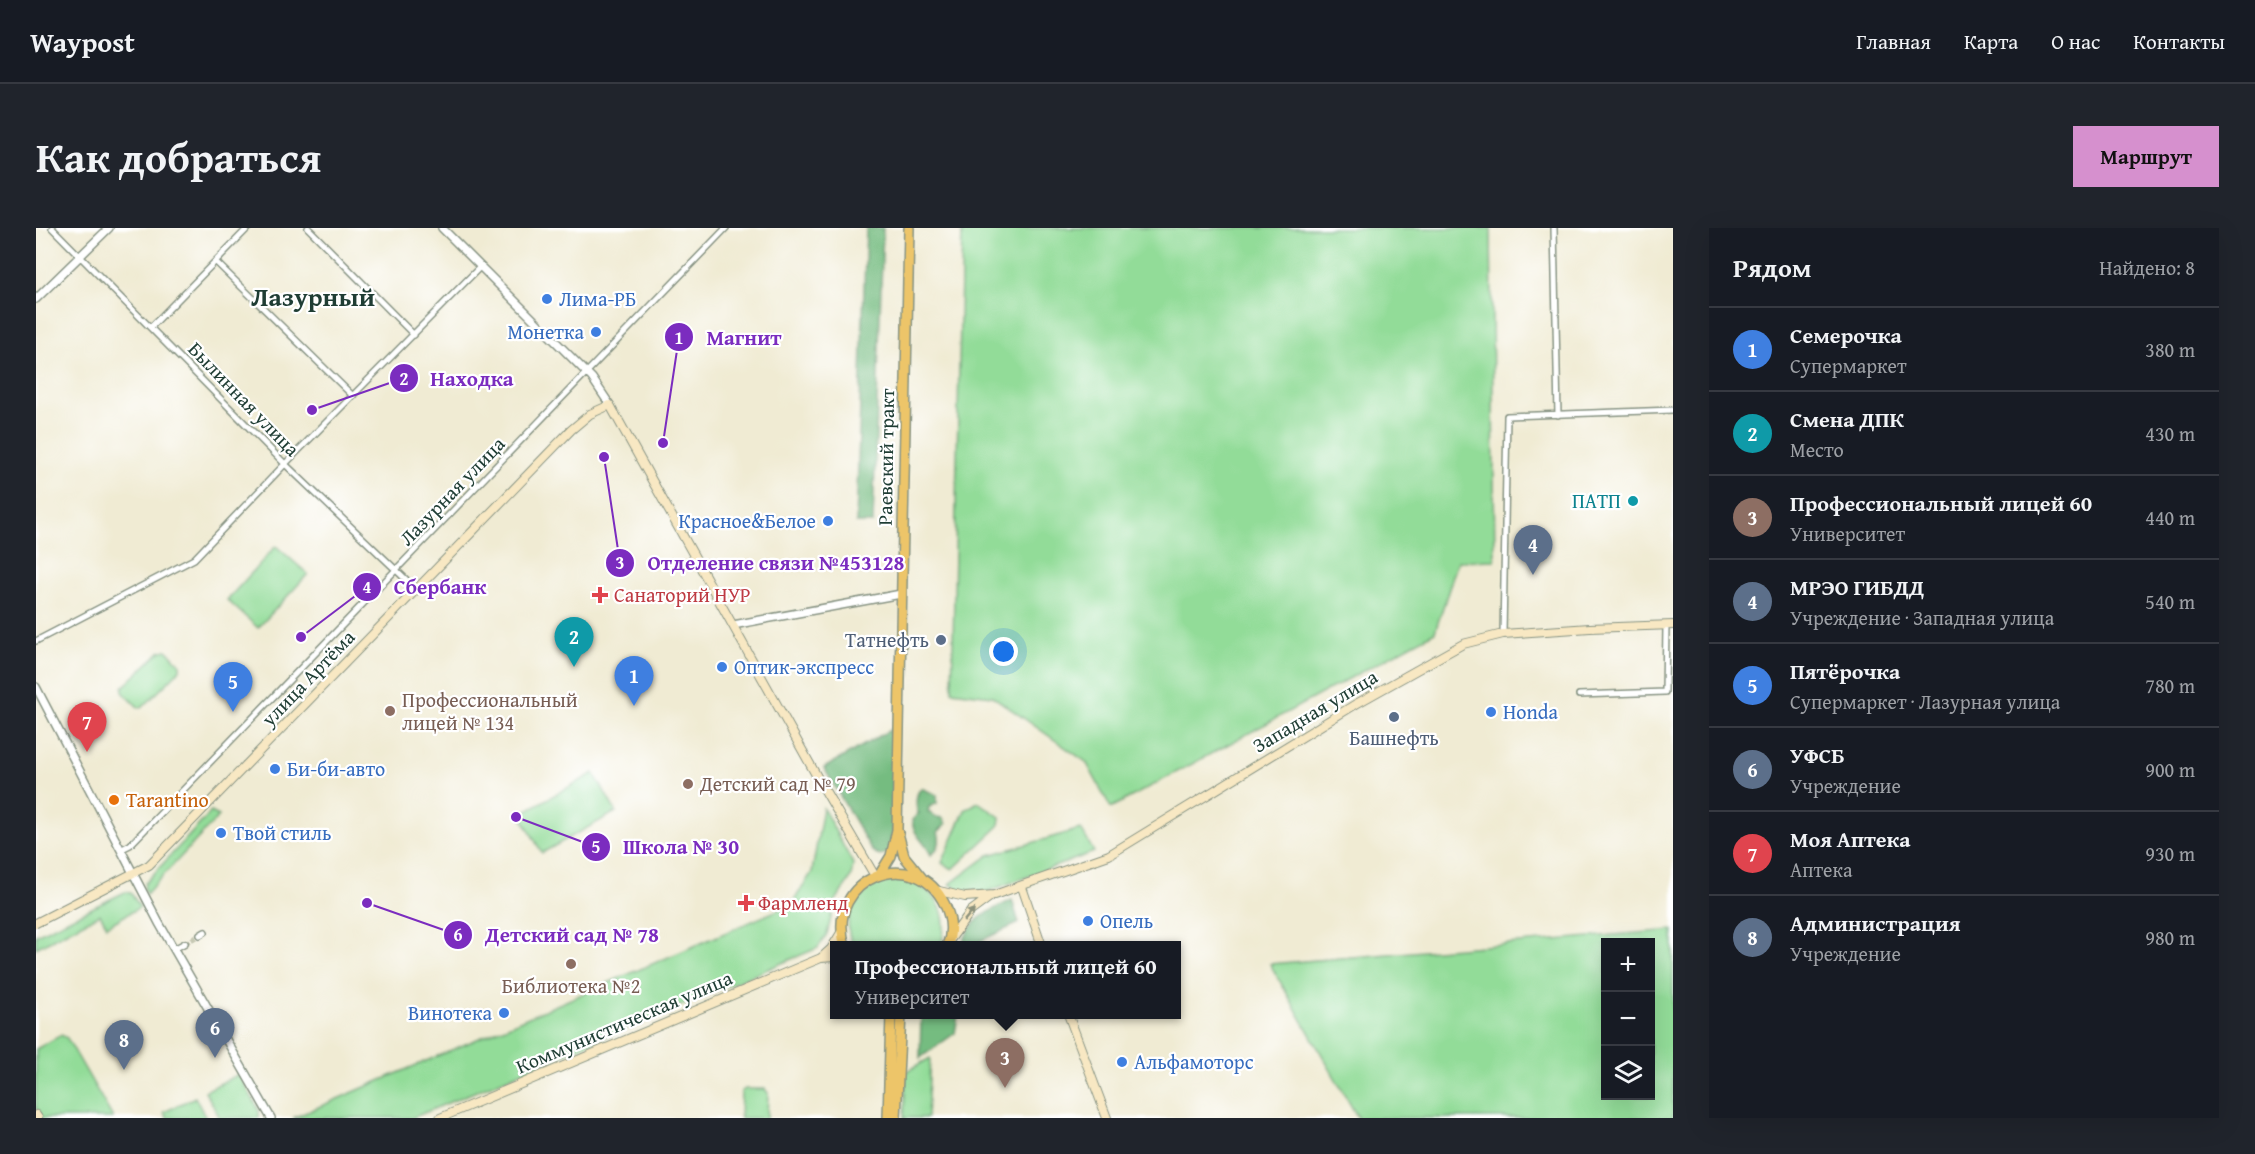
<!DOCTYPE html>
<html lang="ru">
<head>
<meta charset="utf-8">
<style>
	:root { --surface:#171b24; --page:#20242c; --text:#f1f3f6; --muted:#9ea1a6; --line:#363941; --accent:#d690ce }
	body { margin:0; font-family:"Gentium Book Plus",serif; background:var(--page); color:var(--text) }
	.controls { position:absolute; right:18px; bottom:18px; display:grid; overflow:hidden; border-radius:0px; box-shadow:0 6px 24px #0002 }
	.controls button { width:54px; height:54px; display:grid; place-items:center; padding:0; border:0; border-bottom:2px solid var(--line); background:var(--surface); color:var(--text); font:30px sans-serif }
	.you { position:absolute; left:968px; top:424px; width:21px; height:21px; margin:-15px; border:4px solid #fff; border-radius:50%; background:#1a73e8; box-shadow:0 0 0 9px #1a73e833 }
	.badge { display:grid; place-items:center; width:39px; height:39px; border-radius:50%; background:var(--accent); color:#fff; font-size:20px; font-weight:700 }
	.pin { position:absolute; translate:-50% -50px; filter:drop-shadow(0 2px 3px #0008) }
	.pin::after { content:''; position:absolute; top:32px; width:21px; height:18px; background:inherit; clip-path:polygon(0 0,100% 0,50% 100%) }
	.popup { position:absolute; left:794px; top:713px; width:351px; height:78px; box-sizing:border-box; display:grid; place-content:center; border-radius:0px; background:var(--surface); filter:drop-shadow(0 2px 4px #0005); font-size:20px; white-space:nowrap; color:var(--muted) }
	.popup b { font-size:22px; color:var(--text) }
	.popup::after { content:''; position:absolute; left:50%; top:100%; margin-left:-12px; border:12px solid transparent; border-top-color:var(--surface) }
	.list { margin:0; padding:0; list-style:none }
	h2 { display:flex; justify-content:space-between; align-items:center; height:78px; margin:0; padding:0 24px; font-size:26px }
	h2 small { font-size:20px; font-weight:400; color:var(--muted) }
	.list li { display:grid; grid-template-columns:39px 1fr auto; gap:18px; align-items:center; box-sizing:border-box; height:84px; padding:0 24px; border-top:2px solid var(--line) }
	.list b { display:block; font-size:22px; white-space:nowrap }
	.list p { margin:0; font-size:20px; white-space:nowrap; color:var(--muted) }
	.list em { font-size:20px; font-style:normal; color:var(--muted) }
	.icon { flex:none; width:33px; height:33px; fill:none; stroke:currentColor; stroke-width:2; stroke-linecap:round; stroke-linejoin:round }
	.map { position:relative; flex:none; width:1637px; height:890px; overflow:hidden; border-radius:0px }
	header { display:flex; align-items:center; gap:36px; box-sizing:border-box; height:84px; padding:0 30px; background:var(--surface); border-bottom:2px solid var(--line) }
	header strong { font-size:28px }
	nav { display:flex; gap:33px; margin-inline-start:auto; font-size:21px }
	.intro { display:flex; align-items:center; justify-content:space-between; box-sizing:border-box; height:144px; padding:0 36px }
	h1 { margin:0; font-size:42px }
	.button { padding:15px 27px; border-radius:0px; background:var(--accent); color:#111; font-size:21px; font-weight:700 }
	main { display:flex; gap:36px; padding:0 36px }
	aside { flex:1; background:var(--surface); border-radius:0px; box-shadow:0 6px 24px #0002 }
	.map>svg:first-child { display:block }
</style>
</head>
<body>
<header>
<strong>Waypost</strong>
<nav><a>Главная</a><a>Карта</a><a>О нас</a><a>Контакты</a></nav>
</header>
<div class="intro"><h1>Как добраться</h1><a class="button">Маршрут</a></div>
<main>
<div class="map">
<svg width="1637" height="890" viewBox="0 0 1637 890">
	<rect width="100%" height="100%" fill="#fff"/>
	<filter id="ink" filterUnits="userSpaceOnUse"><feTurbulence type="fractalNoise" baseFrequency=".0167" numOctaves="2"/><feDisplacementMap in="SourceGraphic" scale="12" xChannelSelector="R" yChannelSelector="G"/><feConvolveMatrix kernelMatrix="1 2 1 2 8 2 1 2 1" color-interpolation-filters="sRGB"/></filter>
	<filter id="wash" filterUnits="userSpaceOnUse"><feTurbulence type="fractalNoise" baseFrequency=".008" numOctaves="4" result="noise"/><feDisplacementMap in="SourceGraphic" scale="24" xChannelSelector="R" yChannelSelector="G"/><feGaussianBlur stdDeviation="1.35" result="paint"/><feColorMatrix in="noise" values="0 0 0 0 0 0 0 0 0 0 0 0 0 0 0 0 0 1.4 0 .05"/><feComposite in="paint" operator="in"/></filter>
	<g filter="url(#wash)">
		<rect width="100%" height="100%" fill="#f0ebd3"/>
		<path fill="#92dc98" stroke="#588c66" stroke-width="1.5" fill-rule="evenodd" d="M 926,0 L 1455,0 L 1459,332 L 1422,333 L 1399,404 L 1075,580 L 1050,534 L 956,468 L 916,463 Z
			M 240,318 L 272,346 L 222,400 L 191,372 Z
			M 131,422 L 144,436 L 144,442 L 107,479 L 102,479 L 87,464 L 87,459 L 125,423 Z
			M 558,545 L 580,584 L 506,625 L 484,586 Z
			M 942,574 L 964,589 L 963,598 L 917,641 L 906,635 L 929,582 Z
			M 787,580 L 817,636 L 815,649 L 799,674 L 791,706 L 782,720 L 376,890 L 257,890 L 756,676 L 776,644 Z
			M 175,584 L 183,588 L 110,666 L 108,661 L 109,655 Z
			M 1045,601 L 1058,624 L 950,664 L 925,663 L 914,656 L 953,627 Z
			M 857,650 C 895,655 916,679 905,717 L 816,717 C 804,682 823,658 857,650 Z
			M 89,664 L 95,665 L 104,679 L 71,698 L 64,686 L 0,720 L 0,707 Z
			M 1637,702 L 1637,890 L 1322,890 L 1234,736 ZM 1570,714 L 1614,714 L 1614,868 L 1570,868 Z
			M 25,807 L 31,810 L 77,890 L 6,890 L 0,879 L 0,821 Z
			M 894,830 L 891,890 L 868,890 L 870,844 Z
			M 203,846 L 223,882 L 223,890 L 184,890 L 169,863 Z
			M 709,861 L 729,861 L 732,865 L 731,890 L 704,890 L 705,864 Z
			M 159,869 L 170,890 L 131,890 L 128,884 Z"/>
		<path fill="#75bc80" stroke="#4a7c5a" stroke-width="1.5" d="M 830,0 L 847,0 L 837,295 L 820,295 Z
			M 854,502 L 857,515 L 857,603 L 853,624 L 844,628 L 836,623 L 788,540 Z
			M 885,560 L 901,567 L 901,575 L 893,579 L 892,584 L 900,589 L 907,590 L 910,596 L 902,604 C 905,614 903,620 895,627 C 889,613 877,608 876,592 L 883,585 L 881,584 C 880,574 879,567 885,560 Z
			M 976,672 L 983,695 L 944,713 L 941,717 L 926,717 C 935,690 951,684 976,672 Z
			M 885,787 L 922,787 L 919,805 L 884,830 Z"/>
	</g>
	<g filter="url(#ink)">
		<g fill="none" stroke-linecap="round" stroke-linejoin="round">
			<path stroke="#c6c8b3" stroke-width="5" stroke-dasharray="5 2.5" stroke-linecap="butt" d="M 149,715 L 164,707"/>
			<defs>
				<path id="minor" d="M 16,0 L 249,236 L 380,361
					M 272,0 L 378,107
					M 1518,0 L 1522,187
					M 180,34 L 317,168
					M 116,98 L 212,0
					M 1467,406 L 1471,188 L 1637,182
					M 0,413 L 158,331 L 249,236 L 444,39
					M 1543,467 L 1629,464 L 1630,398
					M 86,621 L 94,617 L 690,0
					M 164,707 L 169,704
					M 138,721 L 149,715"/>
				<path id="tertiary" d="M 406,0 L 556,150 L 574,177
					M 0,71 L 73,0
					M 697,397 L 865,366
					M 0,459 L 123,695 L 235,890"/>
				<path id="secondary" d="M 986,659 L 1006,718
					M 899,662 L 929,669 L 958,667 L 1073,627 L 1320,476 L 1427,416 L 1467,406 L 1554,400 L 1637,397
					M 0,695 L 113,637 L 535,202 L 554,186 L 574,177 L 784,554 L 839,648
					M 914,712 L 935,683 L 954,669
					M 785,730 L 795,721 L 806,703
					M 1032,786 L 1071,890
					M 0,887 L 2,890
					M 404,890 L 749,745 L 785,730 L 798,729"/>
				<path id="primary" d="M 862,605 L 868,628 L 886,650
					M 844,646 L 855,628 L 861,602 L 873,0
					M 809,718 C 788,650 880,614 909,677 C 915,690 917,704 911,718
					M 852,890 L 855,786
					M 860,890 L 865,786"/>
			</defs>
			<use href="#minor" stroke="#889484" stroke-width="8"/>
			<use href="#tertiary" stroke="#889484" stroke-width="10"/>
			<use href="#secondary" stroke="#889484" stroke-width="10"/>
			<use href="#primary" stroke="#889484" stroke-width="12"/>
			<use href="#minor" stroke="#fff" stroke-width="5"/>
			<use href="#tertiary" stroke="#fff" stroke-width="7"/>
			<use href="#secondary" stroke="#f8e8c3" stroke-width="8"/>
			<use href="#primary" stroke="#edc569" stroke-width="9"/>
		</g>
		<defs><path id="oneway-solid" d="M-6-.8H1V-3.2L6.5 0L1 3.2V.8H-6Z" transform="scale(1.5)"/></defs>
		<use fill="#8c927c" href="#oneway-solid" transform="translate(933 687) rotate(-50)"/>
	</g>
	<g fill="#3f7fe0" stroke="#fff" stroke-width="2">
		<circle cx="511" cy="71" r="6"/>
		<circle cx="560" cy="104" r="6"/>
		<circle cx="792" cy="293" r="6"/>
		<circle cx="686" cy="439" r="6"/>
		<circle cx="1455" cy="484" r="6"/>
		<circle cx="239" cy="541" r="6"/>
		<circle cx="185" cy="605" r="6"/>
		<circle cx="1052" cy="693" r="6"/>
		<circle cx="468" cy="785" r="6"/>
		<circle cx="1086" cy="834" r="6"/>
	</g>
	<circle fill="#0f9aa8" stroke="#fff" stroke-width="2" cx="1597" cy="273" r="6"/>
	<g fill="#e0444e" stroke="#fff" stroke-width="2">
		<path d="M561 358h6v6h6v6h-6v6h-6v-6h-6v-6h6z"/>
		<path d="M707 666h6v6h6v6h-6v6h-6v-6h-6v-6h6z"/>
	</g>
	<g fill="#5c6f8a" stroke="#fff" stroke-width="2">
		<circle cx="905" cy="412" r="6"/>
		<circle cx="1358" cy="489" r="6"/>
	</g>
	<g fill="#8d6e63" stroke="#fff" stroke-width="2">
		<circle cx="354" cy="483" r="6"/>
		<circle cx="652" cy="556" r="6"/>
		<circle cx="535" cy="736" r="6"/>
	</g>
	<circle fill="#e8710a" stroke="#fff" stroke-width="2" cx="78" cy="572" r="6"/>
	<g text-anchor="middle" stroke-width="4.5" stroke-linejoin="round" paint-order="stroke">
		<g font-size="20" fill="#366cbe" stroke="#fff" text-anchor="start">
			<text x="523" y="78">Лима-РБ</text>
			<text x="548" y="111" text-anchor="end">Монетка</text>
			<text x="780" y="300" text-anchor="end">Красное&amp;Белое</text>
			<text x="698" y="446">Оптик-экспресс</text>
			<text x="1467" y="491">Honda</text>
			<text x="251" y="548">Би-би-авто</text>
			<text x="197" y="612">Твой стиль</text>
			<text x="1064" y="700">Опель</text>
			<text x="456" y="792" text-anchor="end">Винотека</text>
			<text x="1098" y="841">Альфамоторс</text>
		</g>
		<g font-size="20" fill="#1f3d34" stroke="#fff">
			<text transform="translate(208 171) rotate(46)" y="7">Былинная улица</text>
			<text transform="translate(850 229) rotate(-89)" y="7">Раевский тракт</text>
			<text transform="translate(416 263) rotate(-46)" y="7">Лазурная улица</text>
			<text transform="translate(272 450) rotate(-46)" y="7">улица Артёма</text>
			<text transform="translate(1279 483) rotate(-31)" y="7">Западная улица</text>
			<text transform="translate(588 794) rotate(-23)" y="7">Коммунистическая улица</text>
		</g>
		<g font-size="20" fill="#0d838f" stroke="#fff" text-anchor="end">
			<text x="1585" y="280">ПАТП</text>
		</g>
		<g font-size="20" fill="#be3a42" stroke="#fff" text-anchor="start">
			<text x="578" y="374">Санаторий НУР</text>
			<text x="722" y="682">Фармленд</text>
		</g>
		<g font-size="20" fill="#4e5e75" stroke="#fff" text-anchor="end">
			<text x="893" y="419">Татнефть</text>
			<text x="1358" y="517" text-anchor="middle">Башнефть</text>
		</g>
		<g font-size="20" fill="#785e54" stroke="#fff" text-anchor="start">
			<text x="366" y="479">Профессиональный<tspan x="366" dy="23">лицей № 134</tspan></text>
			<text x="664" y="563">Детский сад № 79</text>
			<text x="535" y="765" text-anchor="middle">Библиотека №2</text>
		</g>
		<g font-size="20" fill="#c56008" stroke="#fff" text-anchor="start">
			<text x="90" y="579">Tarantino</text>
		</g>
		<g font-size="26" font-weight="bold" fill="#1f3d34" stroke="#fff">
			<text x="277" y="78">Лазурный</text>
		</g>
	</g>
	<path fill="none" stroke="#7b2cbf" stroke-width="2" d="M627 215L643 109M276 182L368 150M568 229L584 335M265 409L331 359M480 589L560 619M331 675L422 707"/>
	<g fill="#7b2cbf" stroke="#fff" stroke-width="2">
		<circle cx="627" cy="215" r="6"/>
		<circle cx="276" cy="182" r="6"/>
		<circle cx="568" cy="229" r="6"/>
		<circle cx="265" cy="409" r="6"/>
		<circle cx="480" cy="589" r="6"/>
		<circle cx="331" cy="675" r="6"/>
		<circle cx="643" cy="109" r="15"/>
		<circle cx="368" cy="150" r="15"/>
		<circle cx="584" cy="335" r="15"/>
		<circle cx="331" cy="359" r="15"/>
		<circle cx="560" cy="619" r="15"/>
		<circle cx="422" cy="707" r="15"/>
	</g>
	<g font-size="18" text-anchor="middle" font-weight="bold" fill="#fff">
		<text x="643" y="116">1</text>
		<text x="368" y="157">2</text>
		<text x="584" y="341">3</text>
		<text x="331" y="365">4</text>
		<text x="560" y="625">5</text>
		<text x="422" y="713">6</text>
	</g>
	<g font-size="21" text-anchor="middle" font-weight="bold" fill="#7b2cbf" stroke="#fff" stroke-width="4.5" stroke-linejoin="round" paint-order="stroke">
		<text x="708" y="117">Магнит</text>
		<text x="436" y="158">Находка</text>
		<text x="740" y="342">Отделение связи №453128</text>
		<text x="404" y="366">Сбербанк</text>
		<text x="645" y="626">Школа № 30</text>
		<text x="536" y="714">Детский сад № 78</text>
	</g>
</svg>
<div class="controls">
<button>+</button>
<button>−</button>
<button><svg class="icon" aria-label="layers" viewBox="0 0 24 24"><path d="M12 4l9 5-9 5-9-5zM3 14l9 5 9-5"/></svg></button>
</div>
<div class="you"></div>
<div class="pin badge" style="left:598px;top:478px;background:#3f7fe0">1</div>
<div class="pin badge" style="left:538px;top:439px;background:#0f9aa8">2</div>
<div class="pin badge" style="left:969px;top:860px;background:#8d6e63">3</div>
<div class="popup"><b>Профессиональный лицей 60</b>Университет</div>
<div class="pin badge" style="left:1497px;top:347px;background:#5c6f8a">4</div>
<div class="pin badge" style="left:197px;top:484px;background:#3f7fe0">5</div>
<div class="pin badge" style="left:179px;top:830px;background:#5c6f8a">6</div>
<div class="pin badge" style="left:51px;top:524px;background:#e0444e">7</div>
<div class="pin badge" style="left:88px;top:842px;background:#5c6f8a">8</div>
</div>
<aside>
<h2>Рядом<small>Найдено: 8</small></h2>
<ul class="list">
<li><span class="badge" style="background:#3f7fe0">1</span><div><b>Семерочка</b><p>Супермаркет</p></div><em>380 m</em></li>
<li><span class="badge" style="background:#0f9aa8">2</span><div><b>Смена ДПК</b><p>Место</p></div><em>430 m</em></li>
<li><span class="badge" style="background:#8d6e63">3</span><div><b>Профессиональный лицей 60</b><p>Университет</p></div><em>440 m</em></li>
<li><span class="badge" style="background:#5c6f8a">4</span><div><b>МРЭО ГИБДД</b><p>Учреждение · Западная улица</p></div><em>540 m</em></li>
<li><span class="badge" style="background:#3f7fe0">5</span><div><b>Пятёрочка</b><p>Супермаркет · Лазурная улица</p></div><em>780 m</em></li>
<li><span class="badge" style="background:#5c6f8a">6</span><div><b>УФСБ</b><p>Учреждение</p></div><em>900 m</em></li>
<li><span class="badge" style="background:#e0444e">7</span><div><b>Моя Аптека</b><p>Аптека</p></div><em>930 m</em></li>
<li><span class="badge" style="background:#5c6f8a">8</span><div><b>Администрация</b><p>Учреждение</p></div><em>980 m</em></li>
</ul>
</aside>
</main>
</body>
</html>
